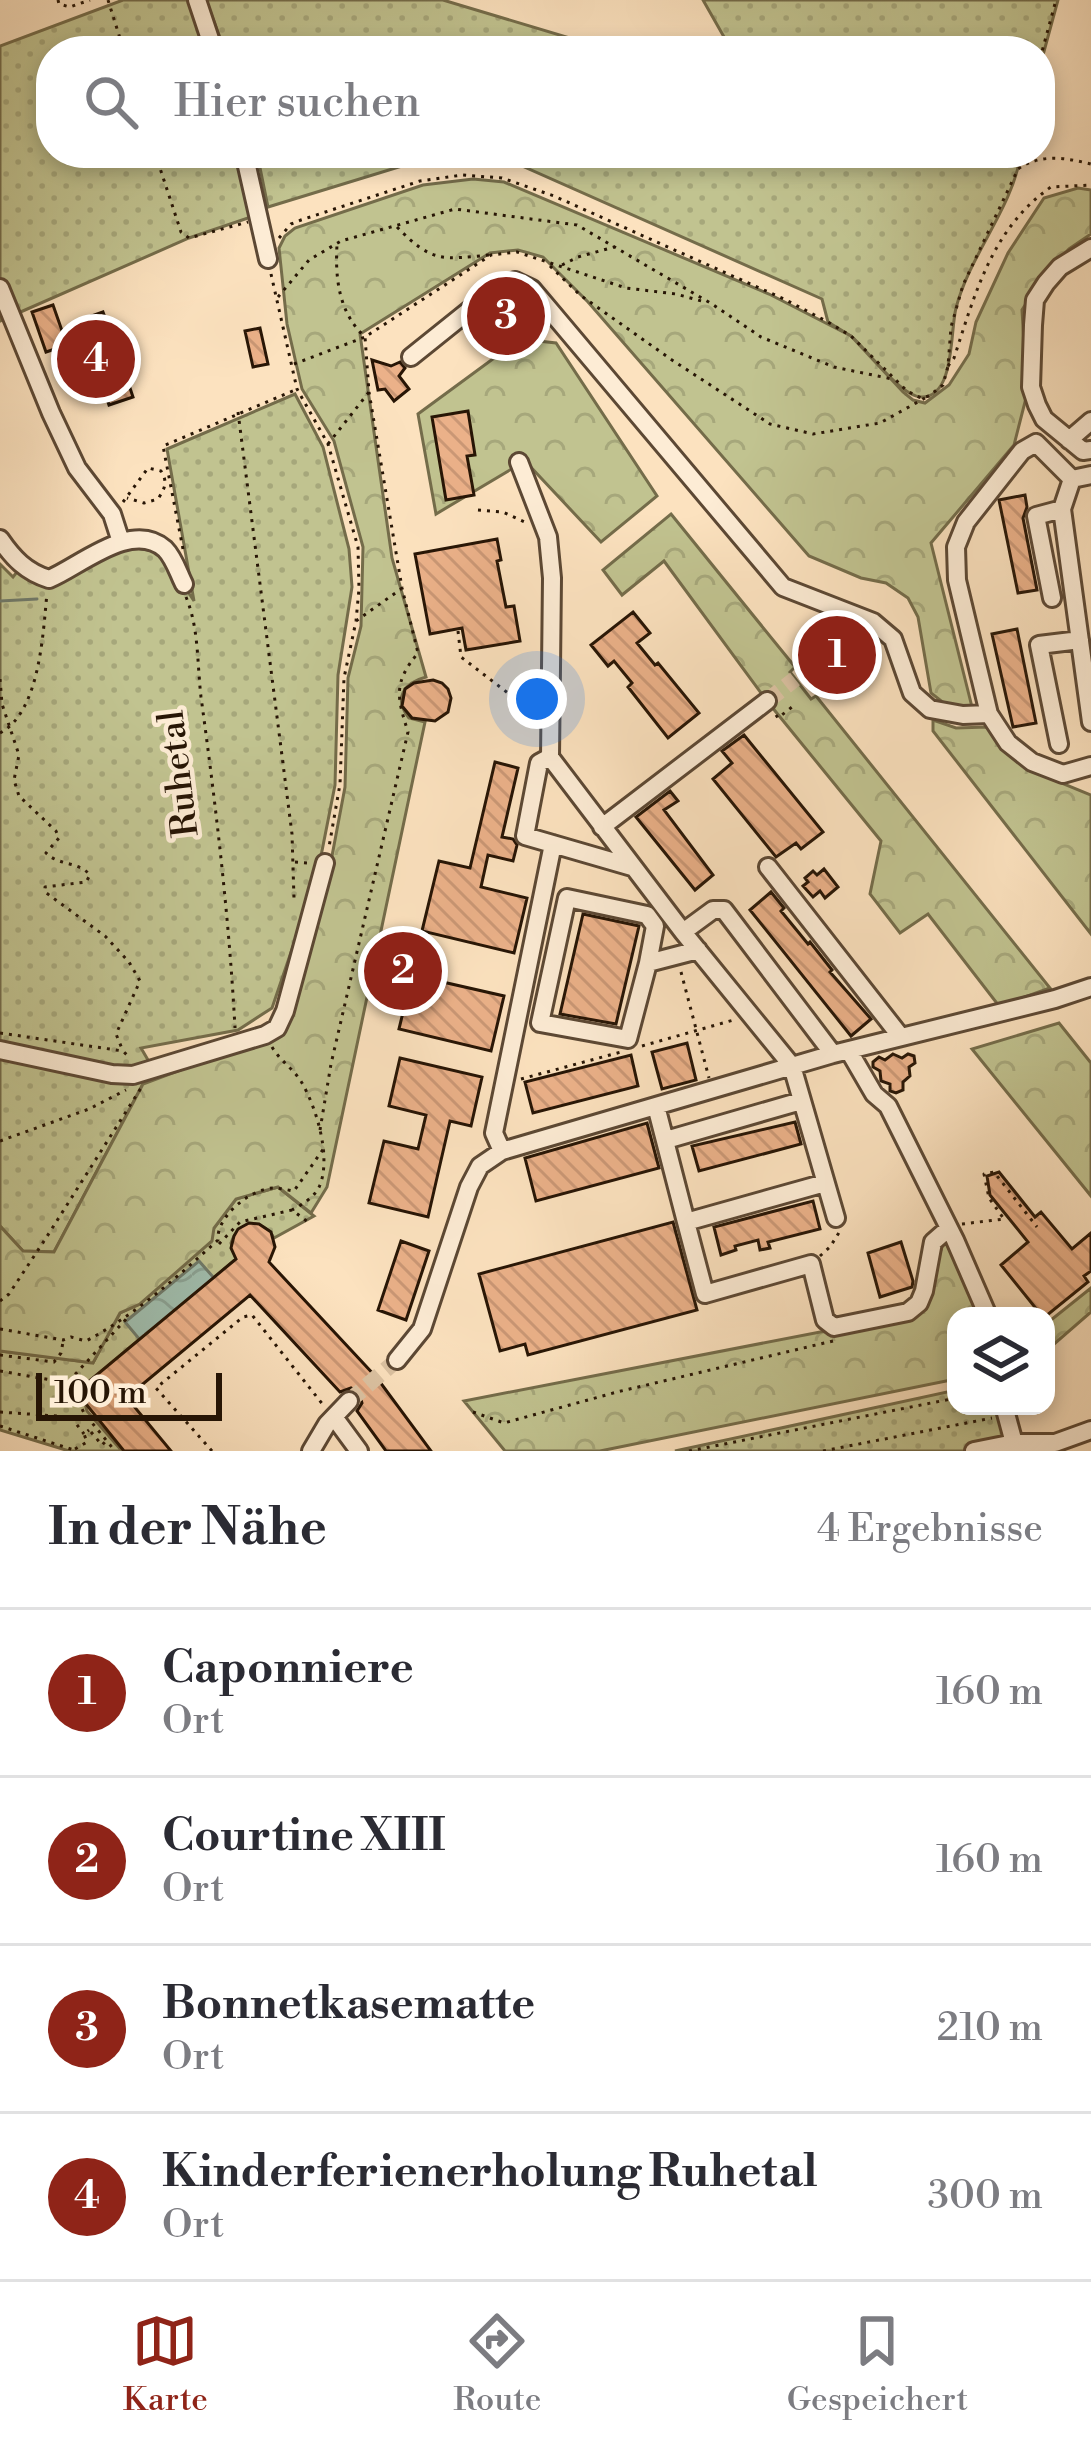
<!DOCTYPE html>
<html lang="de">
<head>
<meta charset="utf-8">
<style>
	:root { --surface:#fff; --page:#f7f7f7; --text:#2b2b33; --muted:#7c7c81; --line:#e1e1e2; --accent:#8f2418 }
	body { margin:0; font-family:"Libre Bodoni",serif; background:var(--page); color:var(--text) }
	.controls { position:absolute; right:36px; bottom:36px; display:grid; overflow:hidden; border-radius:24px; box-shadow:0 6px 18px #0003 }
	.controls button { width:108px; height:108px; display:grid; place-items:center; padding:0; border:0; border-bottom:3px solid var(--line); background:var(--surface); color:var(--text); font:60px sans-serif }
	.scale { position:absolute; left:36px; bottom:30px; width:186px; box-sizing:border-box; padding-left:12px; border:6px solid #271505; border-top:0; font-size:33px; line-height:42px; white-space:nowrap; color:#271505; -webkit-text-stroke:9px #fdecd5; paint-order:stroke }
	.you { position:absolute; left:537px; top:699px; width:42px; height:42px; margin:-30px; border:9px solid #fff; border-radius:50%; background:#1a73e8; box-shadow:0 0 0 18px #1a73e833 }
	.badge { display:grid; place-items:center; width:78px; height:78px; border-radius:50%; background:var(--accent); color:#fff; font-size:39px; font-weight:700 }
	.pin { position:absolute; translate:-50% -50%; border:6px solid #fff; box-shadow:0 3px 12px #0006 }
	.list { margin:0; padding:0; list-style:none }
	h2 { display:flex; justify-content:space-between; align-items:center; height:156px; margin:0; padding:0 48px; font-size:51px }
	h2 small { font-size:39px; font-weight:400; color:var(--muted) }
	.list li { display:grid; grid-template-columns:78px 1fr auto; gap:36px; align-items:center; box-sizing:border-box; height:168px; padding:0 48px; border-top:3px solid var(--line) }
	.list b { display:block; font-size:45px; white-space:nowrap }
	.list p { margin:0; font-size:39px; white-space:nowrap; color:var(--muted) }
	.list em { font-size:39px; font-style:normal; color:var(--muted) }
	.icon { flex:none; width:66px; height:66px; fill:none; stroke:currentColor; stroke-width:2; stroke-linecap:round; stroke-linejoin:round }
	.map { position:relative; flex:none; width:1091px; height:1451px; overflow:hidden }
	.search { position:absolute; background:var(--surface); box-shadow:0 6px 18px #0003; left:36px; right:36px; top:36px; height:132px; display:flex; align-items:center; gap:30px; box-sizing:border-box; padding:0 42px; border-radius:48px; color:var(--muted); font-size:45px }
	.sheet { height:828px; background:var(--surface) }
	nav { display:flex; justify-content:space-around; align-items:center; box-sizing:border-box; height:168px; border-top:3px solid var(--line); background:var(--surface); font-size:33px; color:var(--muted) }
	nav a { display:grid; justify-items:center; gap:6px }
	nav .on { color:var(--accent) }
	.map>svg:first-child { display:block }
</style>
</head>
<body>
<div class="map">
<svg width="1091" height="1451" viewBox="0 0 1091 1451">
	<defs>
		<pattern id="grass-dots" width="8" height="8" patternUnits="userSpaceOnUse" patternTransform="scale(3)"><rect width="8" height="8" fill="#c1c390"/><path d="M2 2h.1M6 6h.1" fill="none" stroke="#a6a77b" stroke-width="1.8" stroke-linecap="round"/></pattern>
		<pattern id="forest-crowns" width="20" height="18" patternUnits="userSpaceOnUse" patternTransform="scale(3)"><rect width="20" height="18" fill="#c1c390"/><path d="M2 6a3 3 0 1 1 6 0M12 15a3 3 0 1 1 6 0" fill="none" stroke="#a6a77b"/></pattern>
		<pattern id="water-waves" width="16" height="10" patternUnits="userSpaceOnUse" patternTransform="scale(3)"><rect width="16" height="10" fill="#a0beae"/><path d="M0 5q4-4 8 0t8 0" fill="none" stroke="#8aa294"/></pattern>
		<pattern id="building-back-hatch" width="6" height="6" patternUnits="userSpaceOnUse" patternTransform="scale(3)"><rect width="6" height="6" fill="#ebb189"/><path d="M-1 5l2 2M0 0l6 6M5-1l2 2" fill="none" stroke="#ca9775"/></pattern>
	</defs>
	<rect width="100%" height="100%" fill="#fce2bf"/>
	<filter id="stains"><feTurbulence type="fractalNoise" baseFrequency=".00167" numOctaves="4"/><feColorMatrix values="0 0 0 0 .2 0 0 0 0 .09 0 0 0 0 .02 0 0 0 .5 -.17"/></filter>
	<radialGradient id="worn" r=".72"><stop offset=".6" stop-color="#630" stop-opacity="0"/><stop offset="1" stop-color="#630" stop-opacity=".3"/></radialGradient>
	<path fill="url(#grass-dots)" stroke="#746c4a" stroke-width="3" d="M 123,0 L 195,0 L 212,51 L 51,51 L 51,153 L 240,153 L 254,216 L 189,238 L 0,321 L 0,46 Z
		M 206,0 L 443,0 L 613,51 L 225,51 Z
		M 703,0 L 1058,0 L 1040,66 L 1040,51 L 732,51 Z
		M 257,153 L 1021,153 C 1013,208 970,254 956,308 C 950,331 955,397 922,397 C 902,398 868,351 852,337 C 845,332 836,327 828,322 L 822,299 L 522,166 L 428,158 L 268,207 Z
		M 295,394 L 323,447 L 349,549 L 352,587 L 338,675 L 335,785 L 317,876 L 272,1008 L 238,1030 L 141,1048 L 158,1077 L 143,1084 L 54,1252 L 23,1251 L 0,1226 L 0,564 L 13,577 L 20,568 L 32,577 L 122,546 L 162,552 L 194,601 L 167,449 Z
		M 278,1187 L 314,1216 L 274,1238 C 262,1218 239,1220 231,1243 L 236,1259 L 87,1383 L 82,1392 L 87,1411 L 122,1451 L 69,1451 L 0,1430 L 0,1351 L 93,1363 L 120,1313 L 140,1304 L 214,1228 L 236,1199 Z
		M 956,1390 L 956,1406 L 1004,1406 L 1014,1443 L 977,1451 L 675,1451 Z"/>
	<path fill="url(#forest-crowns)" stroke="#746c4a" stroke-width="3" d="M 473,179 L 504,182 L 769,294 L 851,336 L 903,392 L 913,400 L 925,403 L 949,385 L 969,354 L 976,322 L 1008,253 L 1044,198 L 1078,188 L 1091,190 L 1091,234 L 1069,249 L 1044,276 L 1022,310 L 1027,394 L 1014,445 L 931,543 L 972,707 L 945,704 L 931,693 L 918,617 L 908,598 L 886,583 L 861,578 L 809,556 L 588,302 L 543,257 L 518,250 L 490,253 L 360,334 L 392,558 L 426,677 C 404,683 393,698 409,718 L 425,722 L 327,1187 L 311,1213 L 278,1187 L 236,1199 L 214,1228 L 212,1241 L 140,1304 L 120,1313 L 93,1363 L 0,1351 L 0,1226 L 23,1251 L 54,1252 L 143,1084 L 266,1038 L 328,877 L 345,787 L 348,678 L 361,626 L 363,547 L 334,441 L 302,389 L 287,324 L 279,248 L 285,236 L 295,228 L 423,185 Z
		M 520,339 L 556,343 L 657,496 L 601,542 L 525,461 L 436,514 L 418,414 Z
		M 671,514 L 795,667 L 790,672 L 811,699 L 816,696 L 1050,988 L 999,1006 L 928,914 L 900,933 L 870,894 L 881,841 L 767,701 L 664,561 L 622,595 L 603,570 Z
		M 933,720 L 956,728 L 987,727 L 1037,773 L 1091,795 L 1091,934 L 933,731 Z
		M 1059,1023 L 1091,1063 L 1091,1196 L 972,1049 Z
		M 946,1236 L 983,1316 L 956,1316 L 956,1379 L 600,1451 L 505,1451 L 464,1401 L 908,1315 L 923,1300 Z
		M 1091,1288 L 1091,1312 L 1052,1346 L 1046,1339 L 1046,1324 Z"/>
	<path fill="url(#water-waves)" stroke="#707a6a" stroke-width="3" d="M 199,1261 L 214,1278 L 140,1340 L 125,1322 Z"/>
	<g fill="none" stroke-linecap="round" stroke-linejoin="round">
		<path stroke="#707a6a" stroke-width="3" d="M 0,601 L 37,599"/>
	</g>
	<path fill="url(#building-back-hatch)" stroke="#271505" stroke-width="3" d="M 53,305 L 67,345 L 46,352 L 32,312 Z
		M 508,307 L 525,330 L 510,341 L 497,340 L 486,325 Z
		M 103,312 L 113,339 L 103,342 L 115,377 L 125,373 L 133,397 L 109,405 L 103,387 L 94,390 L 79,345 L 91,341 L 83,319 Z
		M 260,328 L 268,364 L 253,367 L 245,331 Z
		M 372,360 L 391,366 L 400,362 L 405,368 L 399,376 L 409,389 L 394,401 L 385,389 L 378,390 Z
		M 468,411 L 475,455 L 467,456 L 474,495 L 446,500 L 432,417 Z
		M 1025,495 L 1027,507 L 1023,518 L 1037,590 L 1018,593 L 999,500 Z
		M 497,539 L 501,560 L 497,561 L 506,607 L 514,606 L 520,641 L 466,650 L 462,628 L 430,634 L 415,554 Z
		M 633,612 L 650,633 L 637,643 L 655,665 L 658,663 L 699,713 L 668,738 L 628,687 L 632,683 L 614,661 L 608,666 L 591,645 Z
		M 845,625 L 866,633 L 874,639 L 874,644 L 869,653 L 827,686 L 815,678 L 804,658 Z
		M 1017,629 L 1036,723 L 1013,727 L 992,634 Z
		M 433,680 L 442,683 L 448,689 L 451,698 L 448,712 L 435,721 L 412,718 L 402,706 L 405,689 L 414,683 Z
		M 744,735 L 823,832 L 801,849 L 796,843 L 776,857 L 713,779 L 732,763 L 722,751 Z
		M 495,762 L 518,768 L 502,837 L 513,839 L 517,845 L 513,861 L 488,855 L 481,887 L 527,898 L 514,953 L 422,931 L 439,861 L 470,868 Z
		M 670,791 L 678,801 L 664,810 L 713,875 L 695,890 L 636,817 Z
		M 824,869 L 838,887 L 825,898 L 820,891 L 813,897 L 803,886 L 808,882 L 805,878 L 813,871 L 817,875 Z
		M 771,892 L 784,908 L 781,911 L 808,944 L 810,942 L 832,970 L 830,972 L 871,1019 L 851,1036 L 750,910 Z
		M 583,914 L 639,926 L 616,1024 L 560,1014 Z
		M 412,975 L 504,996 L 491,1051 L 399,1029 Z
		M 687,1043 L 696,1080 L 662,1089 L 652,1052 Z
		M 893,1054 L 902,1058 L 908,1054 L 914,1056 L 915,1063 L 909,1067 L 910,1076 L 903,1082 L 903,1090 L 896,1093 L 890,1091 L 890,1084 L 881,1081 L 880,1071 L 873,1067 L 873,1062 L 879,1057 L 885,1060 Z
		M 631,1055 L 638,1086 L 533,1113 L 525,1082 Z
		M 400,1058 L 482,1077 L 471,1126 L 450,1121 L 428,1217 L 369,1203 L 384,1141 L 418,1149 L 426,1115 L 389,1106 Z
		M 795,1122 L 801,1144 L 699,1171 L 692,1146 Z
		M 647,1123 L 659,1168 L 536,1201 L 525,1158 Z
		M 999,1172 L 1035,1217 L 1041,1212 L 1072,1249 L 1091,1233 L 1091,1271 L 1084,1276 L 1088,1282 L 1046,1316 L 1042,1316 L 1001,1265 L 1028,1242 L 990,1195 L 987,1176 Z
		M 813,1201 L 820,1229 L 768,1242 L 770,1248 L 760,1250 L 758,1240 L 735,1246 L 736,1250 L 721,1255 L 714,1227 Z
		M 673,1222 L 697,1310 L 528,1355 L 525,1344 L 500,1351 L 479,1274 Z
		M 249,1223 L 259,1224 L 271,1232 L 275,1247 L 269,1262 L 377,1378 L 431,1451 L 386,1451 L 357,1411 L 362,1403 L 359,1393 L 351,1388 L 340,1392 L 250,1295 L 132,1393 L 132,1404 L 171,1451 L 124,1451 L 86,1404 L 82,1392 L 87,1383 L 236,1259 L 231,1248 L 234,1236 L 238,1229 Z
		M 401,1241 L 429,1251 L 406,1320 L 378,1310 Z
		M 901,1242 L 913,1281 L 912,1287 L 880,1297 L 868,1253 Z"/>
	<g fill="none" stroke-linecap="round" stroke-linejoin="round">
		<path stroke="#dcc3a3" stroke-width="16" stroke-dasharray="16 8" stroke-linecap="butt" d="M 767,701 L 795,679
			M 349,1401 L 397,1360"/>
		<defs>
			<path id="minor" d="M 197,0 L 214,51
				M 244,153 L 268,259
				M 1091,248 L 1060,267 L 1046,283 L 1035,300 L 1033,325 L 1031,387 L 1037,405 L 1044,419 L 1083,451 L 1091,450
				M 0,288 L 51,413 L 77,468 L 112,514 L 121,542
				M 411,357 L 497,288 L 515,281 L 532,289 L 783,587 L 873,622 L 893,639 L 912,693 L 930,709 L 963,715 L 989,714
				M 1069,440 L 1091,421
				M 519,462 L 548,537 L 552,578 L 550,757 L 683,932 L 792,1066 L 836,1218
				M 1091,475 L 1072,479 L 1062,509 L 1091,722
				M 1072,479 L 1036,443 L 1022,451 L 966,522 L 956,547 L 957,580 L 989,714 L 1008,743 L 1032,762 L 1063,774 L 1091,766
				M 0,539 C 13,558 26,572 49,579 C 79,567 132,519 165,549 C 174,558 178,572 184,584
				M 1052,598 L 1036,516 L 1062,509
				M 1059,744 L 1039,645 L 1080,640
				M 550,757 L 539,763 L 525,836 L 632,867
				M 602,827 L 767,701
				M 768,867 L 901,1037
				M 683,932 L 713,910 L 724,910 L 833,1054
				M 648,963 L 655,926 L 647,915 L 567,898 L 540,1023 L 628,1039 L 648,963 L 698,950
				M 0,1050 L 112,1074 L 133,1075 L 265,1035 L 277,1028 L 285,1011 L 325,863
				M 849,1051 L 874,1094 L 888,1106 L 955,1240 L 988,1316
				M 656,1106 L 686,1222 L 825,1183
				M 666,1140 L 801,1101
				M 502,1151 L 494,1133 L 553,844
				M 686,1222 L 705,1294 L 811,1264 L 825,1320 L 834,1327 L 908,1312 L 919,1303 L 924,1291 L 933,1242 L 949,1228
				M 397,1360 L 422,1329 L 469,1187 L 480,1166 L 502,1151 L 833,1054 L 1055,999 L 1091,987
				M 1004,1406 L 1014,1443
				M 334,1417 L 359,1451
				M 311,1451 L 327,1424 L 349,1401
				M 974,1451 L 1014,1443 L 1055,1443 L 1091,1430"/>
		</defs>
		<use href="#minor" stroke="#5c4834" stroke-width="22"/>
		<path stroke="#271505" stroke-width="3" stroke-dasharray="3 6" stroke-linecap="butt" d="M 58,0 L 59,4 L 70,7 L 90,0
			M 108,0 L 124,51
			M 1040,59 L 1056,0
			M 155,153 L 181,232 L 189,238 L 248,222
			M 397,227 C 433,264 443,259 490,255
			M 279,238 L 291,224 L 301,220 L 420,181 L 462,175 L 502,178 L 554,196 L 784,299 L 828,322 L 851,336 L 907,391 L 921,398 L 929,396 L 943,385 L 948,366 L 951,327 L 963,285 L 1018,169 C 1041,153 1066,158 1091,164
			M 562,265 L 578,257 L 614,247
			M 550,266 L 580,295 L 672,360 L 770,424 L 813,434 L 880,423 L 925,398
			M 271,274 L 297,389 L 328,444 L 358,547 L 359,589 L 356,621 L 344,678 L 340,784 L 329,847
			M 278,297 L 309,260 L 341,241 L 455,209 L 577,225 L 712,304 L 761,337 L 834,367 L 892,379
			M 294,364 L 365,337 C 339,313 335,279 337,245
			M 948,366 L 954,358 C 975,294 992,228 1051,187 L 1091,185
			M 238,412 L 292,834 L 294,899
			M 328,444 L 369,392 L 365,337 L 491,255 L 517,252 L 626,288 L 676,294 L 705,302
			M 123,502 L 148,468 L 161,471 C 168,482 165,488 158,499 L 144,503 L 127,498
			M 478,510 L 503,512 L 527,523
			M 183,549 L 163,446 L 295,390
			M 186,597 C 199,628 197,663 201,697 C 216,807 229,917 235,1028
			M 356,621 L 401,589
			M 458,631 L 461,657 L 534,713
			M 0,679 L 2,704 L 19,755 L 14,780 L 19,796 L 56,831 L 59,838 L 46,853 C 59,866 78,861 90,875 L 86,882 L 45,887 L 45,892 L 105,936 L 129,962 L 140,981 L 116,1034 L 123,1051
			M 776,715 L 778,718 L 792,707
			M 0,733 C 40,712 43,633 47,593
			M 295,862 L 308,863
			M 681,972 L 709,1078
			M 0,1033 L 123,1051 L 130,1058
			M 642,1046 L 737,1019
			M 272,1047 C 280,1061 294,1069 302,1083 C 317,1109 331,1157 320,1185 C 316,1196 302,1205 292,1210
			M 521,1079 L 621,1052
			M 320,1130 L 331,1064 L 408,732 C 397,697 393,683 418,653 L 402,588 L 369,392
			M 0,1141 L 89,1109 L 126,1090
			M 962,1224 L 1004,1219 L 989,1198 L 984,1174 L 994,1172 L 1037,1227
			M 219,1244 L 240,1222 L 292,1210 L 308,1222
			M 820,1256 L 830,1247 L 840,1231
			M 0,1301 L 9,1294 L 46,1238 L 141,1088
			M 0,1329 L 63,1340 L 71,1337 L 86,1341 C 135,1315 176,1278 218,1240 C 216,1217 250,1189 273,1188 C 280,1188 287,1190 294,1191 L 324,1148
			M 0,1355 L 54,1362 L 61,1353 L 63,1342
			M 0,1371 L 68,1383 L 72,1387 L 84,1413 L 115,1451
			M 69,1381 L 129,1316
			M 0,1412 L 71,1417 L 84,1434
			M 473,1412 L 504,1423 L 617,1392 L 833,1341
			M 0,1426 L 77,1451
			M 91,1432 L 102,1445 L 105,1442
			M 75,1449 L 87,1442 L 84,1434 L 89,1430
			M 212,1451 L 156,1388 L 243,1317 L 252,1315 L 324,1406
			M 689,1451 L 956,1398
			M 823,1451 L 992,1418"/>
		<use href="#minor" stroke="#fdecd5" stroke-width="16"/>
	</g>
	<g text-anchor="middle" stroke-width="9" stroke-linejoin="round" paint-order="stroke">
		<g font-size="36" fill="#271505" stroke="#fdecd5">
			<text transform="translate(177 774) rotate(-97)" y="13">Ruhetal</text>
		</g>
	</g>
	<rect width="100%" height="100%" filter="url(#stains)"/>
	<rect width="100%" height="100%" fill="url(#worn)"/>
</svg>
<div class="controls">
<button><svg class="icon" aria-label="layers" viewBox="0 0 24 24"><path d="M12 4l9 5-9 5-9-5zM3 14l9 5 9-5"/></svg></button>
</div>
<div class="scale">100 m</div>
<div class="you"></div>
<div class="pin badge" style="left:837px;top:655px">1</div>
<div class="pin badge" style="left:403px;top:971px">2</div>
<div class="pin badge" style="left:506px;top:316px">3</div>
<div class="pin badge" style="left:96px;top:359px">4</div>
<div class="search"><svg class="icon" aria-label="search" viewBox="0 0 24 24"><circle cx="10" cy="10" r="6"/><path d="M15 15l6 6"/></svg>Hier suchen</div>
</div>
<section class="sheet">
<h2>In der Nähe<small>4 Ergebnisse</small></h2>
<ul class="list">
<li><span class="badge">1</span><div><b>Caponniere</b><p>Ort</p></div><em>160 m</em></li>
<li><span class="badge">2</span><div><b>Courtine XIII</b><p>Ort</p></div><em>160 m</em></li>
<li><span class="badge">3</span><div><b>Bonnetkasematte</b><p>Ort</p></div><em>210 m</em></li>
<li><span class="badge">4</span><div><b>Kinderferienerholung Ruhetal</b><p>Ort</p></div><em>300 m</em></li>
</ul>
</section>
<nav>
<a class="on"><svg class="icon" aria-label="map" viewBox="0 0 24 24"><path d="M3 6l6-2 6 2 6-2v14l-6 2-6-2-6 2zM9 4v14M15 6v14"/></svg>Karte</a>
<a><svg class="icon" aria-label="directions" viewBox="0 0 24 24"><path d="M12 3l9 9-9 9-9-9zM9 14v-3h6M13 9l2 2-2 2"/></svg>Route</a>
<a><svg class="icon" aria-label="saved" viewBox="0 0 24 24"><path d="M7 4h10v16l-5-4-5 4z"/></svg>Gespeichert</a>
</nav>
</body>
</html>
